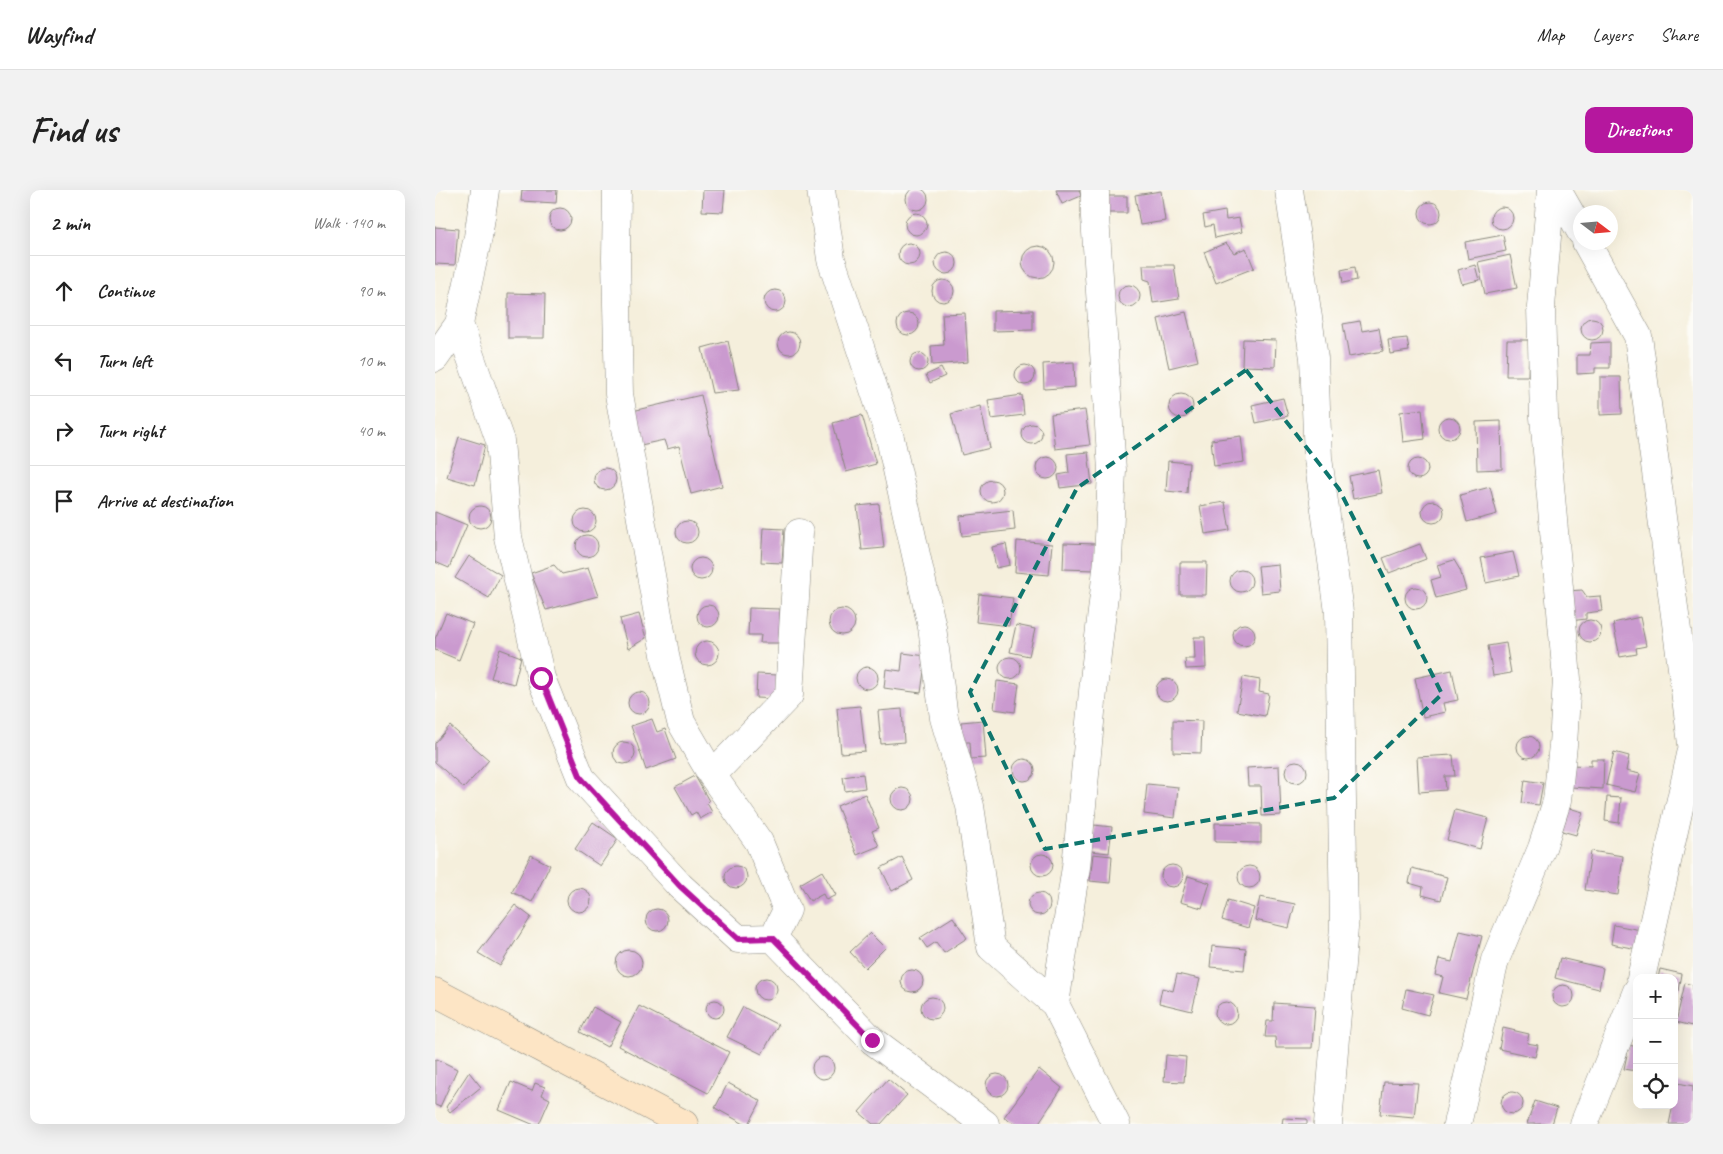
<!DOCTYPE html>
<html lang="en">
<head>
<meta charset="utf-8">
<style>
	:root { --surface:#fff; --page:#f2f2f2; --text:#222; --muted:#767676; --line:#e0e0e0; --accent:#b5179e }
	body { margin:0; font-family:Caveat,sans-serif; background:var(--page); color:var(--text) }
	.controls { position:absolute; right:15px; bottom:15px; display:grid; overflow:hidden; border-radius:10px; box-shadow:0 5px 20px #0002 }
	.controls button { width:45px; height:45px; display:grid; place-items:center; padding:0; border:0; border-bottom:1px solid var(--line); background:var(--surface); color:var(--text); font:25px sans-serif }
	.compass { position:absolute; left:1138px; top:15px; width:45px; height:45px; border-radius:50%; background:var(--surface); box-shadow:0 5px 20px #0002; rotate:106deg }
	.stop { position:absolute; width:15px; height:15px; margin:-11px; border:4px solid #b5179e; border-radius:50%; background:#fff }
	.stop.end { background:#b5179e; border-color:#fff; box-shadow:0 1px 5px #0008 }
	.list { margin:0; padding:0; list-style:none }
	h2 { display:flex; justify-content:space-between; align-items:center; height:65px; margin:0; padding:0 20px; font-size:21px }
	h2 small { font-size:16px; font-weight:400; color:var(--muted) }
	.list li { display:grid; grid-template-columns:32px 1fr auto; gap:15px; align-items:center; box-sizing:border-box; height:70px; padding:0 20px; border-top:1px solid var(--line) }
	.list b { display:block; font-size:19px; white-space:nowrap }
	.list em { font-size:16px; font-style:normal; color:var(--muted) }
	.icon { flex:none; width:28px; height:28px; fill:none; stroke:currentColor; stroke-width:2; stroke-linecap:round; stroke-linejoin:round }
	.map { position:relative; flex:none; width:1258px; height:934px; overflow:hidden; border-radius:10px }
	header { display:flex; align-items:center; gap:30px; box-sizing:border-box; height:70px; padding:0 25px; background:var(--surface); border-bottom:1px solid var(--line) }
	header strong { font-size:24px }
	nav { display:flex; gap:28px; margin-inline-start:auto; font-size:18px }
	.intro { display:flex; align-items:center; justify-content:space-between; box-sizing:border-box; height:120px; padding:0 30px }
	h1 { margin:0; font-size:35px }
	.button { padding:12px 22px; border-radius:10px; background:var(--accent); color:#fff; font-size:18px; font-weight:700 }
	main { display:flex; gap:30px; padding:0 30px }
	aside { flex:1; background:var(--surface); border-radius:10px; box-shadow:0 5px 20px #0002 }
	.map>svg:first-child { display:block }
</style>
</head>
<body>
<header>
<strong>Wayfind</strong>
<nav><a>Map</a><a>Layers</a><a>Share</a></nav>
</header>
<div class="intro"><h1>Find us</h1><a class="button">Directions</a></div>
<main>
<aside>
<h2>2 min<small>Walk · 140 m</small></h2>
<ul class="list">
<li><svg class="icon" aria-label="ahead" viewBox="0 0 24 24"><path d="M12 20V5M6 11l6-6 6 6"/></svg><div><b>Continue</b></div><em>90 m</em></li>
<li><svg class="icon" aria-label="left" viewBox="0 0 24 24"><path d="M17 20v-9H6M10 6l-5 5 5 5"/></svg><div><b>Turn left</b></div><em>10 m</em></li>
<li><svg class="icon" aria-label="right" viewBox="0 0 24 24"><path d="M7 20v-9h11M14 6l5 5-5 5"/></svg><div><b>Turn right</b></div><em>40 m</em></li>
<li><svg class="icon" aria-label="arrive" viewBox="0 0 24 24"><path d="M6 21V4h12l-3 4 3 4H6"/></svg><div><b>Arrive at destination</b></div></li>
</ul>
</aside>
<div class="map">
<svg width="1258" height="934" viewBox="0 0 1258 934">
	<rect width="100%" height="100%" fill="#fdfcf7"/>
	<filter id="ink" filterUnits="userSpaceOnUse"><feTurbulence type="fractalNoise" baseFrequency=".02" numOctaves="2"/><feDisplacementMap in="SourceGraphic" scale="10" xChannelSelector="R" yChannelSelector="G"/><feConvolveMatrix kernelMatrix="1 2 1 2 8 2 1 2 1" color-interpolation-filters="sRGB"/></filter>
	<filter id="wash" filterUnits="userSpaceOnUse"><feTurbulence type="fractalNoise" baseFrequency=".0096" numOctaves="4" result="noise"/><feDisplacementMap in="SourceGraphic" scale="20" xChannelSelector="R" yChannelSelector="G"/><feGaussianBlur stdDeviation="1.12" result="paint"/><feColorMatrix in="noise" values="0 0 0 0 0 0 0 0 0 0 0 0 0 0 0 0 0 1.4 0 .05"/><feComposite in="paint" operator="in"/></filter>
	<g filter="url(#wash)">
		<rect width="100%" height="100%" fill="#f5efdc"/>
		<g id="blocks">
			<path fill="#ca9acf" d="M471 9a11 11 0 1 1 22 0a11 11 0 1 1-22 0Z
				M 87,0 L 122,0 L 121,13 L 86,11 Z
				M 268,0 L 290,0 L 288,22 L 267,21 Z
				M 621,0 L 644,0 L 646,6 L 627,14 Z
				M 726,1 L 730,31 L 705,35 L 700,5 Z
				M 673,6 L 692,6 L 692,23 L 673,23 Z
				M984 23a11 11 0 1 1 22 0a11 11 0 1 1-22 0Z
				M1056 28a11 11 0 1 1 22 0a11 11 0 1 1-22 0Z
				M114 29a11 11 0 1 1 22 0a11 11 0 1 1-22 0Z
				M 790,21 L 791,30 L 804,28 L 807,42 L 780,48 L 778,35 L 770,37 L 768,25 Z
				M470 34a11 11 0 1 1 22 0a11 11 0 1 1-22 0Z
				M 0,37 L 23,39 L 20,75 L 0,74 Z
				M 1068,45 L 1071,61 L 1033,69 L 1030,52 Z
				M463 64a11 11 0 1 1 22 0a11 11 0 1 1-22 0Z
				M 791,53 L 799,63 L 811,58 L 819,78 L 781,93 L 769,62 Z
				M587 72a16 16 0 1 1 32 0a16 16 0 1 1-32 0Z
				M500 73a11 11 0 1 1 22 0a11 11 0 1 1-22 0Z
				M 1075,65 L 1082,98 L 1050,104 L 1043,72 Z
				M 708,75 L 739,75 L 744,109 L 718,113 L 715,91 L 709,89 Z
				M 1040,75 L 1044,90 L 1027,94 L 1023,80 Z
				M 920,77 L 922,90 L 908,93 L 906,80 Z
				M497 101a11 11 0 1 1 22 0a11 11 0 1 1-22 0Z
				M683 106a11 11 0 1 1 22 0a11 11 0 1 1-22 0Z
				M329 111a11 11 0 1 1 22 0a11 11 0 1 1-22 0Z
				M 73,103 L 110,104 L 109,148 L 73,148 Z
				M 598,120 L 598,140 L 558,141 L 558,121 Z
				M 751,122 L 763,171 L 734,178 L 723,129 Z
				M462 134a11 11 0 1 1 22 0a11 11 0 1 1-22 0Z
				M 530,123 L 533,172 L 497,175 L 496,156 L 509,155 L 507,124 Z
				M1146 139a11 11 0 1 1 22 0a11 11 0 1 1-22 0Z
				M 925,131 L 927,141 L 944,138 L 948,161 L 914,167 L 908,134 Z
				M343 153a11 11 0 1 1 22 0a11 11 0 1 1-22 0Z
				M 972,148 L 974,161 L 955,164 L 953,150 Z
				M 808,149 L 841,150 L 840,177 L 807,176 Z
				M 1072,150 L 1094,150 L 1093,186 L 1071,186 Z
				M 293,151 L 304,200 L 277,203 L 267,158 Z
				M 1175,152 L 1175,178 L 1160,178 L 1160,183 L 1142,184 L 1142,165 L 1155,165 L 1156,153 Z
				M475 172a9 9 0 1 1 18 0a9 9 0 1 1-18 0Z
				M 639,172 L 640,197 L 609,199 L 608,174 Z
				M580 185a10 10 0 1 1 20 0a10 10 0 1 1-20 0Z
				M 506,178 L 510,186 L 495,193 L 491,185 Z
				M 1165,187 L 1186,187 L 1187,224 L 1165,225 Z
				M734 216a12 12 0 1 1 24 0a12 12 0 1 1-24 0Z
				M 266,205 L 287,296 L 256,304 L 244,256 L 232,259 L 229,250 L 201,256 L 193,222 Z
				M 587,205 L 589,225 L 556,229 L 553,210 Z
				M 848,208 L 853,226 L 821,233 L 817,215 Z
				M 545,216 L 555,258 L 527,265 L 516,224 Z
				M 987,219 L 990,249 L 968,252 L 965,222 Z
				M 650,220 L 655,255 L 620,259 L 616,224 Z
				M 427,225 L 441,274 L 411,282 L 398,233 Z
				M1003 238a11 11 0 1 1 22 0a11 11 0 1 1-22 0Z
				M 1066,231 L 1067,279 L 1042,280 L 1041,232 Z
				M587 244a10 10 0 1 1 20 0a10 10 0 1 1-20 0Z
				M 806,246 L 809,272 L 779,276 L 776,250 Z
				M 24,247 L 50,255 L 40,295 L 12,287 Z
				M 653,262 L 657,294 L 625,298 L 623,285 L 634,283 L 632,264 Z
				M601 278a11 11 0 1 1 22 0a11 11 0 1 1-22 0Z
				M973 279a10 10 0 1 1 20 0a10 10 0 1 1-20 0Z
				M 733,271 L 754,273 L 752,303 L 731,301 Z
				M159 289a11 11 0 1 1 22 0a11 11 0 1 1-22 0Z
				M 943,280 L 947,303 L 918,309 L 914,286 Z
				M546 301a11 11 0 1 1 22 0a11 11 0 1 1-22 0Z
				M 1055,297 L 1062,324 L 1032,332 L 1025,305 Z
				M987 322a11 11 0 1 1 22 0a11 11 0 1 1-22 0Z
				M 790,312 L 795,340 L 770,344 L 765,316 Z
				M 444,314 L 449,358 L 427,360 L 422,316 Z
				M34 327a11 11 0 1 1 22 0a11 11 0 1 1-22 0Z
				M139 331a11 11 0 1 1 22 0a11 11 0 1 1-22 0Z
				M 578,320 L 580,340 L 527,346 L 525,326 Z
				M 0,322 L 32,335 L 14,378 L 0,372 Z
				M241 342a11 11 0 1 1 22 0a11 11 0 1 1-22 0Z
				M 328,338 L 349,339 L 347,373 L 326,372 Z
				M141 356a11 11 0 1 1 22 0a11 11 0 1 1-22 0Z
				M 582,351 L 617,354 L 614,385 L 580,382 Z
				M 629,353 L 661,354 L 660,380 L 628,379 Z
				M 571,354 L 575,375 L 561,378 L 557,357 Z
				M 985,354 L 991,369 L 954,383 L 948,368 Z
				M 1078,362 L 1084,386 L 1051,393 L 1046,368 Z
				M 34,366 L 66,385 L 54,408 L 20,388 Z
				M255 379a11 11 0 1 1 22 0a11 11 0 1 1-22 0Z
				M 1019,370 L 1025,380 L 1031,400 L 1001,408 L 996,390 L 1006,387 L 1002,375 Z
				M 745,372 L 772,372 L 771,405 L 745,405 Z
				M 843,374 L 845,401 L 826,403 L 823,376 Z
				M 119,375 L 127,384 L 153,378 L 163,406 L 111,420 L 96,383 Z
				M795 391a11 11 0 1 1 22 0a11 11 0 1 1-22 0Z
				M970 408a11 11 0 1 1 22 0a11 11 0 1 1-22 0Z
				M 1147,400 L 1152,407 L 1165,406 L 1167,421 L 1151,423 L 1151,429 L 1135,431 L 1132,401 Z
				M 544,404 L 578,408 L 574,436 L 541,432 Z
				M262 426a11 11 0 1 1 22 0a11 11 0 1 1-22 0Z
				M 314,418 L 345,419 L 344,453 L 325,453 L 326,445 L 313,445 Z
				M394 432a13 13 0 1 1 26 0a13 13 0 1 1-26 0Z
				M 11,423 L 38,434 L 24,470 L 0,460 L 0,449 Z
				M 204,424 L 211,448 L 193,459 L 185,429 Z
				M 1205,427 L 1211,456 L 1201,458 L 1202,464 L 1185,467 L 1178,433 Z
				M1144 441a11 11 0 1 1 22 0a11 11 0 1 1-22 0Z
				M798 445a11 11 0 1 1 22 0a11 11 0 1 1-22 0Z
				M 581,435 L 600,439 L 594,466 L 575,462 Z
				M 759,447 L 770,447 L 771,478 L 751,479 L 750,469 L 760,469 Z
				M260 463a12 12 0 1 1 24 0a12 12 0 1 1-24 0Z
				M 1071,453 L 1076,483 L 1058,486 L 1053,456 Z
				M 65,459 L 86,467 L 79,494 L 56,488 Z
				M 468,463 L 491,466 L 486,503 L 449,498 L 451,479 L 466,481 Z
				M564 478a11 11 0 1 1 22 0a11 11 0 1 1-22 0Z
				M421 488a11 11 0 1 1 22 0a11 11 0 1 1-22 0Z
				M 1017,480 L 1023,510 L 1008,513 L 1010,522 L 988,527 L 980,488 Z
				M 322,484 L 342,485 L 341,509 L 321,508 Z
				M 808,487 L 825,490 L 824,502 L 834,504 L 830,526 L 802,521 Z
				M721 500a11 11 0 1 1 22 0a11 11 0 1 1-22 0Z
				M 562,491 L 584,494 L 580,522 L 559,519 Z
				M193 513a11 11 0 1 1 22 0a11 11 0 1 1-22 0Z
				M 425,516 L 430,561 L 406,563 L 402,518 Z
				M 467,519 L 469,552 L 446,554 L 443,521 Z
				M 217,529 L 222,542 L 230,539 L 241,569 L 211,580 L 196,536 Z
				M 548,530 L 551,568 L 536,569 L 535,552 L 527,552 L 526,532 Z
				M 738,530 L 767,531 L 766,563 L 738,562 Z
				M 15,536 L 54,570 L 29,598 L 0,572 L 0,553 Z
				M1082 557a11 11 0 1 1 22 0a11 11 0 1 1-22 0Z
				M178 563a11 11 0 1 1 22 0a11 11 0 1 1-22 0Z
				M 1179,562 L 1194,566 L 1191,581 L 1205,584 L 1200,602 L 1171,595 Z
				M 1018,565 L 1020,586 L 1010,586 L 1011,600 L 984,602 L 982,567 Z
				M578 580a11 11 0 1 1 22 0a11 11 0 1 1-22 0Z
				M 1156,569 L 1169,569 L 1168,599 L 1136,597 L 1137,575 L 1156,576 Z
				M850 582a11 11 0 1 1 22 0a11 11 0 1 1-22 0Z
				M 844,576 L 846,625 L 827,626 L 826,596 L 813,596 L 812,578 Z
				M 428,584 L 430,598 L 410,601 L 408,587 Z
				M 260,586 L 274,611 L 272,613 L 277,622 L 265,629 L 261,622 L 256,625 L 240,597 Z
				M 1090,590 L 1108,593 L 1104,615 L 1087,613 Z
				M 712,594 L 743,597 L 740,628 L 709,624 Z
				M456 609a11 11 0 1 1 22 0a11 11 0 1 1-22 0Z
				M 430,604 L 444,638 L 437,641 L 444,656 L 422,665 L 402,616 Z
				M 1172,607 L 1186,608 L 1184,633 L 1170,631 Z
				M 1134,618 L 1148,622 L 1141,645 L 1127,641 Z
				M 1020,620 L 1053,628 L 1045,659 L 1012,650 Z
				M 158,632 L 183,649 L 165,676 L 140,659 Z
				M 780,633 L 826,634 L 826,653 L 780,652 Z
				M 659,635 L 677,637 L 674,663 L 656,661 Z
				M 1156,661 L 1188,666 L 1183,705 L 1150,700 Z
				M596 675a11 11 0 1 1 22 0a11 11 0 1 1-22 0Z
				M 658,664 L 677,666 L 675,693 L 655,691 Z
				M 96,665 L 115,675 L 97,712 L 77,702 Z
				M 467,667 L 478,690 L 457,701 L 446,678 Z
				M726 686a11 11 0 1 1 22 0a11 11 0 1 1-22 0Z
				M803 687a11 11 0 1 1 22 0a11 11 0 1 1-22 0Z
				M290 687a11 11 0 1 1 22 0a11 11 0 1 1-22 0Z
				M 977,678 L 1012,687 L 1006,710 L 987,705 L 988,697 L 974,693 Z
				M 387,681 L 401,705 L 391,710 L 388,704 L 375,711 L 365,694 Z
				M 753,686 L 775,693 L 767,718 L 745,712 Z
				M132 710a12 12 0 1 1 24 0a12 12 0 1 1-24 0Z
				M593 714a11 11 0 1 1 22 0a11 11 0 1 1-22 0Z
				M 825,707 L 860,714 L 854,738 L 820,730 Z
				M 793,710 L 819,718 L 813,738 L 787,730 Z
				M 80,715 L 96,727 L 65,776 L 43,763 Z
				M211 730a11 11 0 1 1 22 0a11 11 0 1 1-22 0Z
				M 518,727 L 532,748 L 509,763 L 501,752 L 492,758 L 485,748 Z
				M 1179,735 L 1206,740 L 1202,759 L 1176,754 Z
				M 1025,741 L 1047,746 L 1031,809 L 1004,803 L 1008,787 L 1000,785 L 1004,769 L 1017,772 Z
				M 435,743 L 450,758 L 430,778 L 415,762 Z
				M 777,756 L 811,759 L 809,780 L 775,777 Z
				M181 773a13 13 0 1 1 26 0a13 13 0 1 1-26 0Z
				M 1125,768 L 1168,778 L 1164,799 L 1120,788 Z
				M 1225,779 L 1247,784 L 1244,801 L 1239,800 L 1239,788 L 1223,788 Z
				M466 791a11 11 0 1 1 22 0a11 11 0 1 1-22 0Z
				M 742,784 L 765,789 L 757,821 L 724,813 L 727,798 L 738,801 Z
				M320 799a11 11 0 1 1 22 0a11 11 0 1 1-22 0Z
				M 1250,793 L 1258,795 L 1258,836 L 1241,832 Z
				M1117 806a11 11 0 1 1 22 0a11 11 0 1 1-22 0Z
				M 971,799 L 999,805 L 993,825 L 967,818 Z
				M486 818a11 11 0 1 1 22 0a11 11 0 1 1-22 0Z
				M271 819a9 9 0 1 1 18 0a9 9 0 1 1-18 0Z
				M780 823a11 11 0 1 1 22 0a11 11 0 1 1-22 0Z
				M 839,813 L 880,816 L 877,858 L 841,858 L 840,847 L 830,847 L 832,831 L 838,831 Z
				M 204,816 L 294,862 L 273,903 L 183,856 Z
				M 158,817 L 186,832 L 172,857 L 145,842 Z
				M 308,817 L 343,835 L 327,864 L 292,847 Z
				M 1068,838 L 1094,844 L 1092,853 L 1103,855 L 1100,867 L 1064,859 Z
				M 1194,855 L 1202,857 L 1202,881 L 1189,879 Z
				M 731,865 L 751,867 L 749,892 L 729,891 Z
				M377 878a11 11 0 1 1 22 0a11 11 0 1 1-22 0Z
				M 2,869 L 22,879 L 5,917 L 0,915 L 0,870 Z
				M 604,879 L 627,898 L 603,934 L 581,934 L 569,927 Z
				M 34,882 L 46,897 L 15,922 L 11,917 Z
				M551 895a11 11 0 1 1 22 0a11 11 0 1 1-22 0Z
				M 453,889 L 472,905 L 446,934 L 438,934 L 424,922 Z
				M 76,892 L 97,901 L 100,893 L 110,897 L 107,905 L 115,909 L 104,934 L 97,934 L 64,920 Z
				M 949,892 L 983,893 L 979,927 L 945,924 Z
				M 293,893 L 326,911 L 314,934 L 309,934 L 280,918 Z
				M 1243,893 L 1258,896 L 1258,926 L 1256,934 L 1234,934 L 1238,915 L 1239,915 Z
				M1066 913a11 11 0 1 1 22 0a11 11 0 1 1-22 0Z
				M 1100,911 L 1122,918 L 1117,934 L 1092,934 Z
				M 848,928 L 872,929 L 872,934 L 847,934 Z"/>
		</g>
	</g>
	<g filter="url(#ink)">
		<use href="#blocks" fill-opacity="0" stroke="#88867c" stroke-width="1"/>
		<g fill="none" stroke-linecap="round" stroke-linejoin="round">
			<defs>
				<path id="street" d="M 182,0 L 181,69 L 184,204 L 231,470 L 246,532 L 277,585 L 324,652 L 352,720 L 338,748
					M 386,0 L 396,69 L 455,248 L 497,437 L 509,528 L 535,616 L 556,757 L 620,814 L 681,934
					M 854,0 L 879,168 L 883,268 L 904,422 L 909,737 L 893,934
					M 1122,0 L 1146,42
					M 1151,52 L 1203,146 L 1258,561
					M 24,134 L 65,251 L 73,347 L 106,488 L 146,588 L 245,696 L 303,749 L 338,748 L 437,850 L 550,934
					M 0,168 L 24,134 L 43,47 L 50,0
					M 277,585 L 354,505 L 364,343
					M 1206,788 L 1257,560
					M 620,814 L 641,677 L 660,481 L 673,371 L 677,280 L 660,27 L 660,0
					M 1022,934 L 1060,770 L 1107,658 L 1122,611 L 1128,555 L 1132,489 L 1109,227 L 1106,117 L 1116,0
					M 1149,934 L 1202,801"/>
				<path id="secondary" d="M 0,802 L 249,934"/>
			</defs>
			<use href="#street" stroke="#88867c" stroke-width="29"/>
			<use href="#secondary" stroke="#88867c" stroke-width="29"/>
			<use href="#street" stroke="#fff" stroke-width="28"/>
			<use href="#secondary" stroke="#fde5c5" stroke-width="28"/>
		</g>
	</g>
	<g fill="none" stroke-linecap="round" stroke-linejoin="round" filter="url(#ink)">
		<path stroke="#b5179e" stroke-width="6" d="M 106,488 L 146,588 L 245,696 L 303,749 L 338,748 L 437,850"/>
	</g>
	<path fill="none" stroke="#0f766e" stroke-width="4" stroke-dasharray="10 6" stroke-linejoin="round" d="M 811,180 L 904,299 L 1007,504 L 899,608 L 610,659 L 535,502 L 642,298 Z"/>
</svg>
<div class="controls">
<button>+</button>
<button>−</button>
<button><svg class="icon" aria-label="locate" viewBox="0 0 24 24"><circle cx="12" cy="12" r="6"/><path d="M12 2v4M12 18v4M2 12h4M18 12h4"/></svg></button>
</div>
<svg class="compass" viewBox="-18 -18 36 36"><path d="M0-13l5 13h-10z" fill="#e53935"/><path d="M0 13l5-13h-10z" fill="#767676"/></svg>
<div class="stop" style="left:106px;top:488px"></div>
<div class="stop end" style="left:437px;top:850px"></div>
</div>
</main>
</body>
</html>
